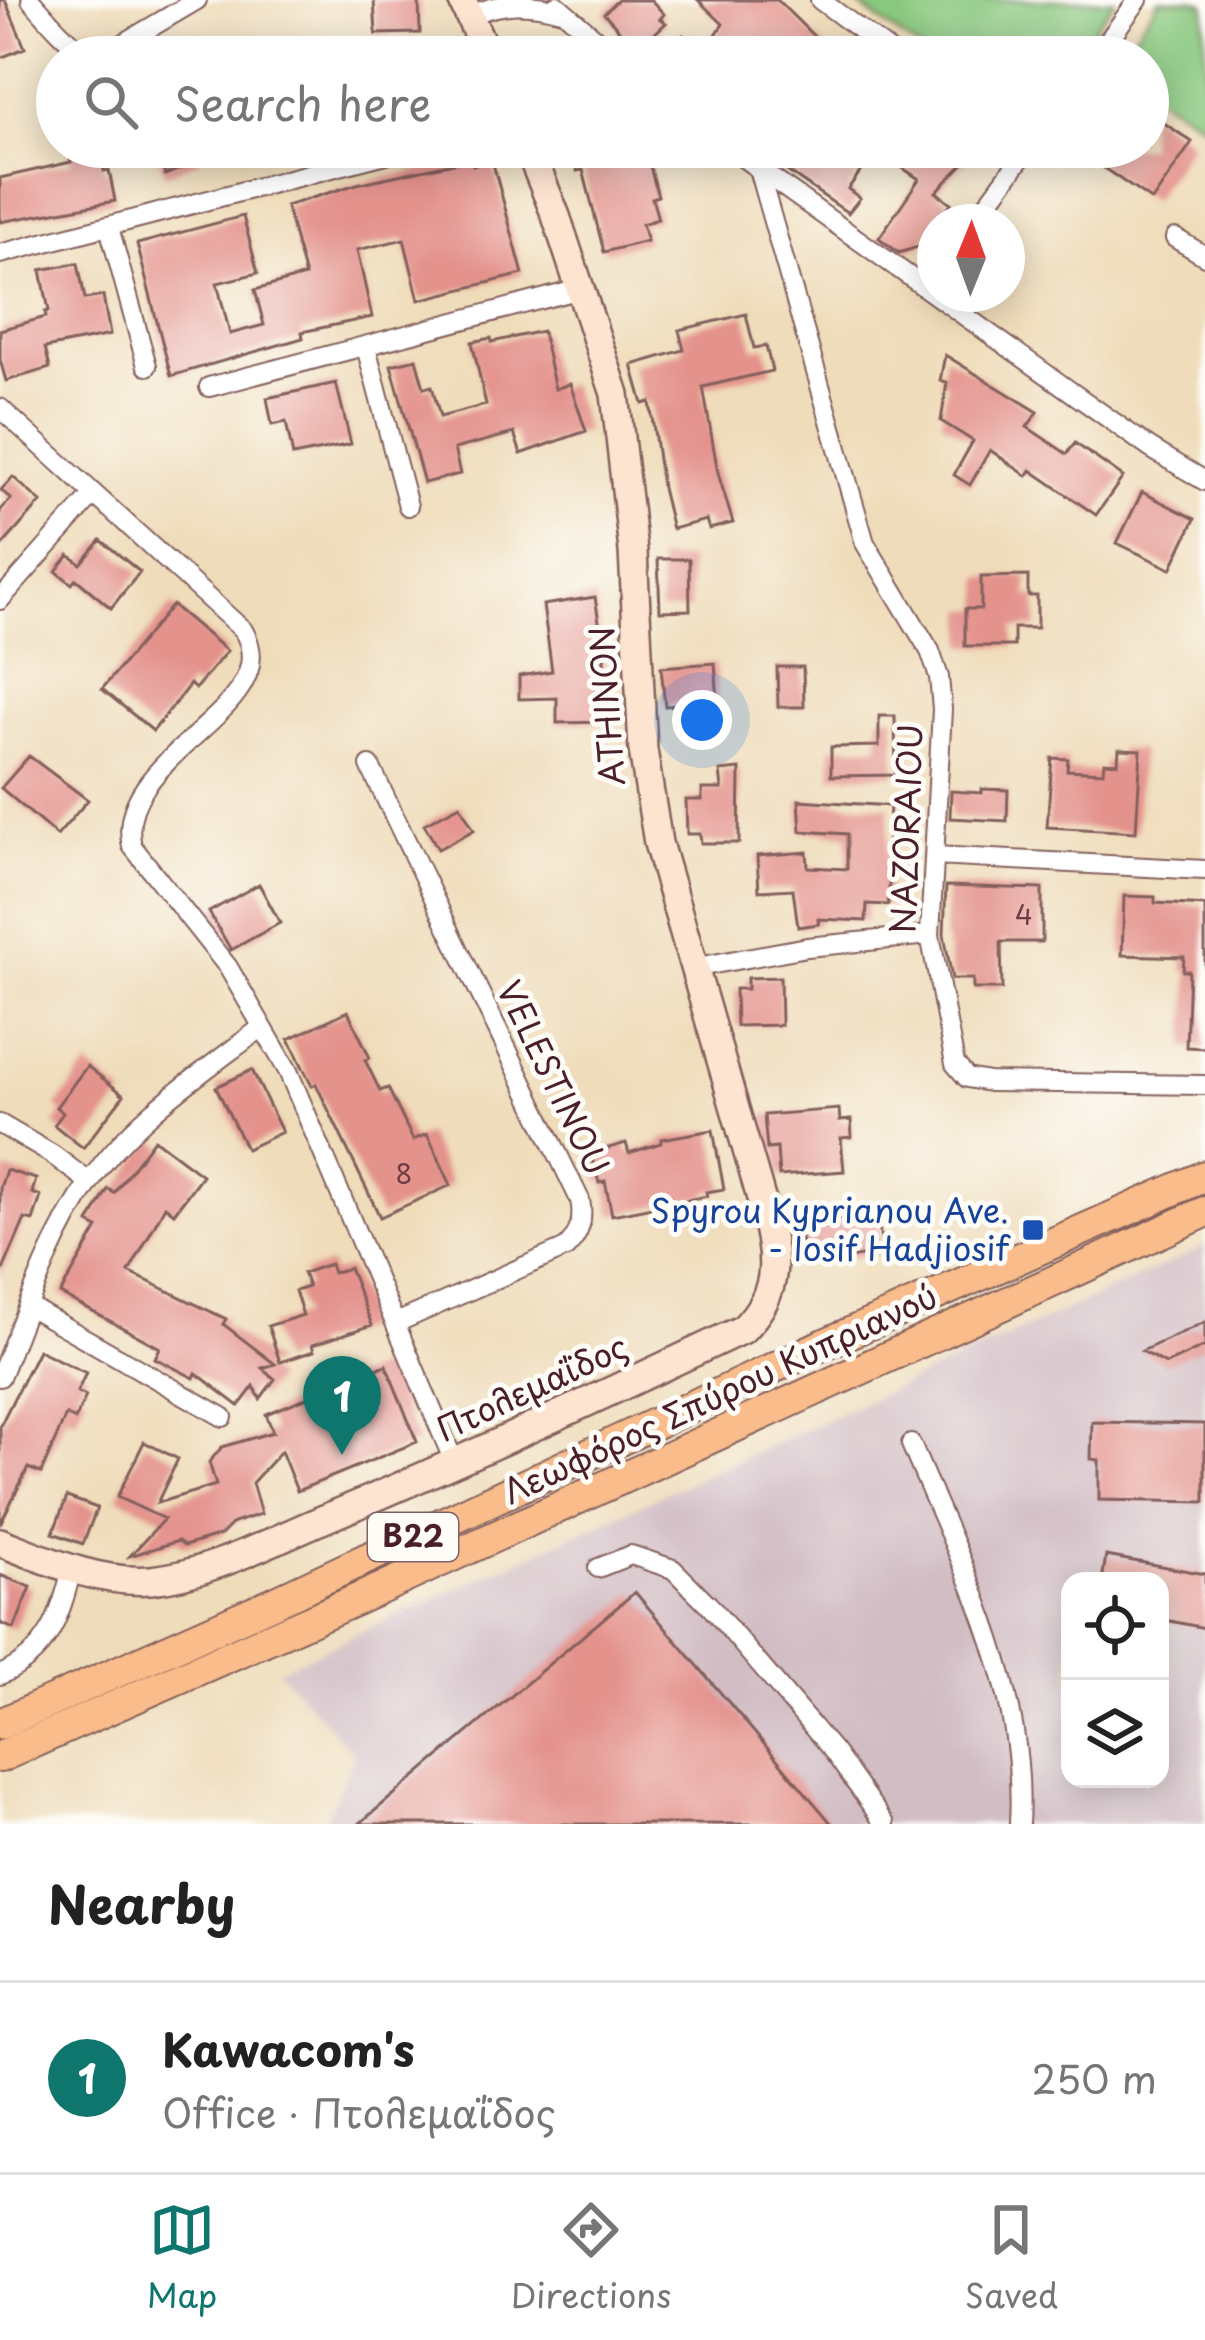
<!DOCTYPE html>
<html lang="en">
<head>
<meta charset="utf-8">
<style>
	:root { --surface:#fff; --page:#f6f6f6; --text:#222; --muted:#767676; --line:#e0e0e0; --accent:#0f766e }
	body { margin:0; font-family:"Playpen Sans",sans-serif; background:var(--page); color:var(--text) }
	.controls { position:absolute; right:36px; bottom:36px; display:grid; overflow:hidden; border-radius:24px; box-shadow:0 6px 30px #0003 }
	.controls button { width:108px; height:108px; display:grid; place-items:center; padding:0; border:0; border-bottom:3px solid var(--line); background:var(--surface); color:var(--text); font:60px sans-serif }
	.compass { position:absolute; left:917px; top:204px; width:108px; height:108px; border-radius:50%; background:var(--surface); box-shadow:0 6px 30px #0003; rotate:1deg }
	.you { position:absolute; left:702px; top:720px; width:42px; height:42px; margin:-30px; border:9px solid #fff; border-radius:50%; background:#1a73e8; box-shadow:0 0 0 18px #1a73e833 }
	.badge { display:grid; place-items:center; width:78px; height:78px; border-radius:50%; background:var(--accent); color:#fff; font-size:39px; font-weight:700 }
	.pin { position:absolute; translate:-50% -99px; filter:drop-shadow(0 3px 6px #0008) }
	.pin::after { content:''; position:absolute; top:63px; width:42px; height:36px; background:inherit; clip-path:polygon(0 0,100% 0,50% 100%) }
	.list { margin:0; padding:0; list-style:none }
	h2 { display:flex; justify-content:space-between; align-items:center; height:156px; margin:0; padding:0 48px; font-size:51px }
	h2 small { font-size:39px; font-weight:400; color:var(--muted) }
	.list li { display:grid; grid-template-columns:78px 1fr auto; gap:36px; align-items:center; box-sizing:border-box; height:192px; padding:0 48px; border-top:3px solid var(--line) }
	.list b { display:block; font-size:45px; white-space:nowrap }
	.list p { margin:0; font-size:39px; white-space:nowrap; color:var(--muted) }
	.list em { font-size:39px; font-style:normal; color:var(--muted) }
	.icon { flex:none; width:66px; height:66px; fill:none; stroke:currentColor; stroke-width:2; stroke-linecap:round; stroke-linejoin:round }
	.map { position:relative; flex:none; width:1205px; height:1824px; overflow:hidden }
	.search { position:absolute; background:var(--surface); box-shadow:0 6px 30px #0003; left:36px; right:36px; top:36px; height:132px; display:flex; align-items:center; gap:30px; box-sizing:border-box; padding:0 42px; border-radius:66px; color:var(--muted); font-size:45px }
	.sheet { height:348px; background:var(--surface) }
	nav { display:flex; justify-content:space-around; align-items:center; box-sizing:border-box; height:168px; border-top:3px solid var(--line); background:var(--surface); font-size:33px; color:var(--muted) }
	nav a { display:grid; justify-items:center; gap:6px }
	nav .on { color:var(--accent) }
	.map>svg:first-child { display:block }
</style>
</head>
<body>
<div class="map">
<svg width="1205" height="1824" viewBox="0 0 1205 1824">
	<rect width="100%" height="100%" fill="#fdfcf7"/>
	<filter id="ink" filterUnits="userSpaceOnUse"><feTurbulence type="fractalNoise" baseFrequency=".00833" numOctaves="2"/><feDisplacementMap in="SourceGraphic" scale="24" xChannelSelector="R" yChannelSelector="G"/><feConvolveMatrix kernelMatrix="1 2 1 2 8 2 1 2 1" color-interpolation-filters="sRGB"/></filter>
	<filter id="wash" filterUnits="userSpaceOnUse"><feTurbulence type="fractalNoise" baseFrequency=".004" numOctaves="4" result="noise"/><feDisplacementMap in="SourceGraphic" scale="48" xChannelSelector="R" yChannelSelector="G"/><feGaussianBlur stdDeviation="2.7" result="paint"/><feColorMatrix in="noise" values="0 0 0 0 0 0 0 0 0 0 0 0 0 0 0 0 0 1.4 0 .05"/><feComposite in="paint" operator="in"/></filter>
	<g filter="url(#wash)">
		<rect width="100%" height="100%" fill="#efdcba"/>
		<path fill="#d2bdc5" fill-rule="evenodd" d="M 1205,1247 L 1205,1824 L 324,1824 L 354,1754 L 278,1670 ZM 1070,1581 L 1160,1581 L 1160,1779 L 1070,1779 Z"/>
		<path fill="#89c87f" stroke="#6a7455" stroke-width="3" d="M 852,0 L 1115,0 L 1073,57 L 929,57 Z
			M 1159,0 L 1193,0 L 1205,4 L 1205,126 L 1148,91 L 1148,57 L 1119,57 Z"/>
		<g id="blocks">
			<path fill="#e4928c" d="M 0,0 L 5,0 L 25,48 L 0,58 Z
				M 374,0 L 419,0 L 420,33 L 376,34 Z
				M 618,0 L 651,0 L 664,14 L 660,19 L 666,23 L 637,50 L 604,13 Z
				M 698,0 L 777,0 L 835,57 L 668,57 L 683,35 L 705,51 L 723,24 Z
				M 1148,112 L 1192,142 L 1152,201 L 1073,147 L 1148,147 Z
				M 69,147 L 100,147 L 104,171 L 109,170 L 115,201 L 0,222 L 0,178 L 71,162 Z
				M 154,147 L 196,147 L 201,160 L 165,175 Z
				M 571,147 L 645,147 L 658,196 L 652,198 L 658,219 L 642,224 L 647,241 L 604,252 L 583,170 L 577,171 Z
				M 752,147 L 980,147 L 936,192 L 951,203 L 921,246 L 899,253 L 879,238 L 919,179 L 876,150 L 848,189 L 860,198 L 848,213 Z
				M 472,159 L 473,165 L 492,160 L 523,274 L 419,300 L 404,239 L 357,250 L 372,317 L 302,332 L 303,338 L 171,376 L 137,244 L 243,216 L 258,273 L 217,283 L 230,334 L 264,325 L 255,290 L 305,276 L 286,206 L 357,184 Z
				M 78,263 L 85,299 L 103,296 L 110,335 L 45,348 L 50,368 L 6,381 L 0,360 L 0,330 L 46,317 L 45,312 L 49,311 L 41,270 Z
				M 746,314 L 754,348 L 766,346 L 772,371 L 703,387 L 718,473 L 733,523 L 709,529 L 706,520 L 672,529 L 662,488 L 650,402 L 643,404 L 632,365 L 684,350 L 679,330 Z
				M 542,331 L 555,389 L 570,384 L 586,431 L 521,454 L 514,433 L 454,449 L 460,474 L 424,483 L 391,365 L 416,359 L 424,388 L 432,386 L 440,417 L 486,405 L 472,342 L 491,338 L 492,342 Z
				M 945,355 L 1038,412 L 1027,427 L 1067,454 L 1075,443 L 1123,477 L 1096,515 L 1031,470 L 1027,476 L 990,450 L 970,485 L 954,475 L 973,441 L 941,421 L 947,383 L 940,381 Z
				M 336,383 L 351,444 L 293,456 L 286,422 L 272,425 L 267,398 Z
				M 13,477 L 41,502 L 0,548 L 0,511 L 11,499 L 1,490 Z
				M 1142,492 L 1195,519 L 1171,569 L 1117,543 Z
				M 101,540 L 140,572 L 111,608 L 76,579 L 72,584 L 56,571 L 69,555 L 81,564 Z
				M 658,559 L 689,559 L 690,610 L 660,611 Z
				M 1028,576 L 1028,596 L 1037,596 L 1037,628 L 1014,628 L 1014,646 L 965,646 L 965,609 L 981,609 L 981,577 Z
				M 595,597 L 604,653 L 605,722 L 557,723 L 557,698 L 519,699 L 519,676 L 552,671 L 543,605 Z
				M 172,605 L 227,651 L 195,689 L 190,684 L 153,731 L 102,689 Z
				M 715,663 L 718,701 L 665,706 L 661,667 Z
				M 777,667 L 803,667 L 804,707 L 778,707 Z
				M 879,716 L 895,716 L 896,775 L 831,776 L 831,747 L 879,746 Z
				M 1119,749 L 1141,750 L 1136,832 L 1047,827 L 1052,758 L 1068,759 L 1067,770 L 1103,772 L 1104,762 L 1118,763 Z
				M 29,756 L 88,800 L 57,836 L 1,788 Z
				M 740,769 L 739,843 L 701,843 L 700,834 L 687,834 L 686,800 L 702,800 L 702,789 L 722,789 L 720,771 Z
				M 982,789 L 1008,790 L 1007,821 L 950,818 L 951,791 L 982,793 Z
				M 799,800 L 890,806 L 886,870 L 890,870 L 888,905 L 867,904 L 866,921 L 818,919 L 819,924 L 798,927 L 793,889 L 759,891 L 757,856 L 807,852 L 808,867 L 847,869 L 847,834 L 801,831 Z
				M 460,805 L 474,830 L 438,849 L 424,824 Z
				M 259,884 L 280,923 L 231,950 L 209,912 Z
				M 946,886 L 1042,889 L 1042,942 L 1001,942 L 1002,989 L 973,989 L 973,979 L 952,979 L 944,934 Z
				M 1124,896 L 1155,897 L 1155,903 L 1205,906 L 1205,1048 L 1186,1047 L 1189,971 L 1183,971 L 1184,957 L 1122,955 Z
				M 780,977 L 781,1025 L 736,1026 L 735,989 L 747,989 L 747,978 Z
				M 348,1011 L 370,1058 L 365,1060 L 380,1091 L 388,1088 L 413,1140 L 427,1134 L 451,1185 L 380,1217 L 316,1084 L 312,1086 L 289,1039 Z
				M 87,1066 L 124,1095 L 83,1148 L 54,1125 L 63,1113 L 56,1107 Z
				M 252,1070 L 282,1132 L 246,1149 L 216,1087 Z
				M 839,1109 L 840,1121 L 851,1120 L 852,1137 L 841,1138 L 844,1171 L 779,1176 L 777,1148 L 767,1149 L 764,1115 Z
				M 713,1130 L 724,1189 L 706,1192 L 707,1196 L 612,1215 L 605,1181 L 599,1183 L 591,1153 L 626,1143 L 629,1153 L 661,1143 L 661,1139 Z
				M 154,1139 L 202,1175 L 174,1213 L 165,1206 L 129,1272 L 226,1319 L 223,1324 L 275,1364 L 262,1368 L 275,1379 L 260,1399 L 254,1386 L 239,1406 L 196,1373 L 194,1378 L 155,1358 L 160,1348 L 60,1294 L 98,1228 L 89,1223 L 108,1189 L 114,1193 Z
				M 6,1170 L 36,1179 L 32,1193 L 41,1196 L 33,1221 L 25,1219 L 0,1277 L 0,1188 Z
				M 877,1214 L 883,1253 L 805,1264 L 799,1226 Z
				M 330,1264 L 333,1273 L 349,1268 L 372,1325 L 312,1345 L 314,1351 L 280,1362 L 268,1326 L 303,1315 L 295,1291 L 308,1287 L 303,1273 Z
				M 1205,1322 L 1205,1346 L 1166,1364 L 1142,1351 Z
				M 38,1350 L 86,1373 L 77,1392 L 86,1396 L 75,1420 L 66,1415 L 41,1473 L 28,1468 L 0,1524 L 0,1426 Z
				M 386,1365 L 417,1442 L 297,1491 L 281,1451 L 252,1483 L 261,1514 L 233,1523 L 221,1535 L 184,1546 L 178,1541 L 130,1556 L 164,1519 L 117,1497 L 144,1442 L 178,1459 L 157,1503 L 216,1485 L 209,1462 L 222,1447 L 273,1432 L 266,1414 Z
				M 1092,1422 L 1205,1424 L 1205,1502 L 1099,1500 L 1099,1460 L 1091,1459 Z
				M 67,1497 L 97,1508 L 83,1544 L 53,1533 Z
				M 1106,1556 L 1205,1574 L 1205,1628 L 1160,1619 L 1160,1581 L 1102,1581 Z
				M 0,1575 L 31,1587 L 14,1629 L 0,1623 Z
				M 635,1592 L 832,1824 L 359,1824 Z"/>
		</g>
	</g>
	<g filter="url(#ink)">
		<use href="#blocks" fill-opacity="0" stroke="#84615d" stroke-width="3"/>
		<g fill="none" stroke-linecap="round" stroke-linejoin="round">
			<defs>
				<path id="street" d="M 31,0 C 51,21 73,55 104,55 L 197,0
					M 820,0 L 897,57
					M 557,5 L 617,57
					M 469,16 C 502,1 529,2 562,11
					M 1096,57 L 1138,0
					M 728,147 L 1150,448 L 1205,481
					M 758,169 L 865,543 L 930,651 L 939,677 L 942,709 L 930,935 L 955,1064 L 967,1078 L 989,1082 L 1205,1085
					M 974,222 L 1029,147
					M 109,227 L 147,366
					M 1175,238 L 1205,256
					M 0,254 L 413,147
					M 366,347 L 408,506
					M 209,387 L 580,289
					M 0,408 L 243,630 C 290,709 110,756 132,846 L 228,967 L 288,1071 L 455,1464
					M 0,600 L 93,495
					M 370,766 L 580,1200 C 584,1220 580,1234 566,1248 L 396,1323
					M 935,856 L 1205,870
					M 692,968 L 807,947 L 930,935
					M 0,1124 L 53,1155 L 89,1182
					M 28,1306 L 223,1417
					M 0,1377 C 26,1312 49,1241 89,1183 C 131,1119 201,1074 261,1028
					M 911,1444 C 963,1569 1027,1685 1019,1824
					M 598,1568 L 631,1555 L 673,1569 L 709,1605 L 833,1751 L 885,1824
					M 0,1675 C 48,1654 61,1616 72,1568"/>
				<path id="secondary" d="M 462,0 L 488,57
					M 0,1542 C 46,1560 100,1584 151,1580 C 211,1574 268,1542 324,1519 C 465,1460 604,1395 743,1329 C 783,1289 775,1256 763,1205 L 658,843 L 643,750 L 633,551 L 615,394 L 556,216 L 528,147"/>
				<path id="primary" d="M 0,1724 L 272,1603 L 820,1346 L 1205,1176
					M 0,1757 L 356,1600 L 1205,1212"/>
			</defs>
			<use href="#street" stroke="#84615d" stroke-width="22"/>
			<use href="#secondary" stroke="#84615d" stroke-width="32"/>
			<use href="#primary" stroke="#84615d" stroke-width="34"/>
			<use href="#street" stroke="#fff" stroke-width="18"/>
			<use href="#secondary" stroke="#fde4d0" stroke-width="27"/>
			<use href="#primary" stroke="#f9bc8a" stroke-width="30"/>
		</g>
	</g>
	<rect fill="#1a4fb4" stroke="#fdfcf7" stroke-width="4.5" x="1021" y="1218" width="24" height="24" rx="6"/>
	<g text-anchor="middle" stroke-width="10" stroke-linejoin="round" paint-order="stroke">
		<g font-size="27" fill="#703c43">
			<text x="1024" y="925">4</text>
			<text x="404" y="1184">8</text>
		</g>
		<rect fill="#fdfcf7" stroke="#806168" stroke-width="3" x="368" y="1513" width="90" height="48" rx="9"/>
		<g font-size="30" font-weight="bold" fill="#4a1f2b">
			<text x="413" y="1547">B22</text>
		</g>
		<g font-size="33" fill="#4a1f2b" stroke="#fdfcf7">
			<text transform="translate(607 706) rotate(-94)" y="12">ATHINON</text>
			<text transform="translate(907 829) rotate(-88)" y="12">NAZORAIOU</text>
			<text transform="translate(553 1078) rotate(64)" y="12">VELESTINOU</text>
			<text transform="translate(532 1388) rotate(-25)" y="12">Πτολεμαΐδος</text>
			<text transform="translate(720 1394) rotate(-25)" y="12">Λεωφόρος Σπύρου Κυπριανού</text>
		</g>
		<g font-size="33" fill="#164399" stroke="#fdfcf7" text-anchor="end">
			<text x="1009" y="1223">Spyrou Kyprianou Ave.<tspan x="1009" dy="38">- Iosif Hadjiosif</tspan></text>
		</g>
	</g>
</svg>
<div class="controls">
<button><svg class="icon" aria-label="locate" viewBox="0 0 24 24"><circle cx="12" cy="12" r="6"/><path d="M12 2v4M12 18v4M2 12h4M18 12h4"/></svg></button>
<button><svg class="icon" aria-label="layers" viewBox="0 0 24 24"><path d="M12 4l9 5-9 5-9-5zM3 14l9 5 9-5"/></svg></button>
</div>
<svg class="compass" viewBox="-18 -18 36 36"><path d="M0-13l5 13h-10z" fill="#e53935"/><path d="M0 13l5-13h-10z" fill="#767676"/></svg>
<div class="you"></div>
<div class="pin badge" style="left:342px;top:1455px">1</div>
<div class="search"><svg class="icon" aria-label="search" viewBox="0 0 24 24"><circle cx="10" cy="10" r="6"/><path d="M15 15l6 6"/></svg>Search here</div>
</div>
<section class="sheet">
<h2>Nearby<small></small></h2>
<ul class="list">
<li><span class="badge">1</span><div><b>Kawacom's</b><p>Office · Πτολεμαΐδος</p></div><em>250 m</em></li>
</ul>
</section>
<nav>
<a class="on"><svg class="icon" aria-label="map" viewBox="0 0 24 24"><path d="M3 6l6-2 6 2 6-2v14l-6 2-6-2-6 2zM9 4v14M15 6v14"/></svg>Map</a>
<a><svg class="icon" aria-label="directions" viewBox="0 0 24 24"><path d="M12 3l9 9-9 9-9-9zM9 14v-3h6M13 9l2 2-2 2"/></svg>Directions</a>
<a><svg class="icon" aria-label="saved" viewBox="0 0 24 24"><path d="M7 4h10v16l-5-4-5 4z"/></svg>Saved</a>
</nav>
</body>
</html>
